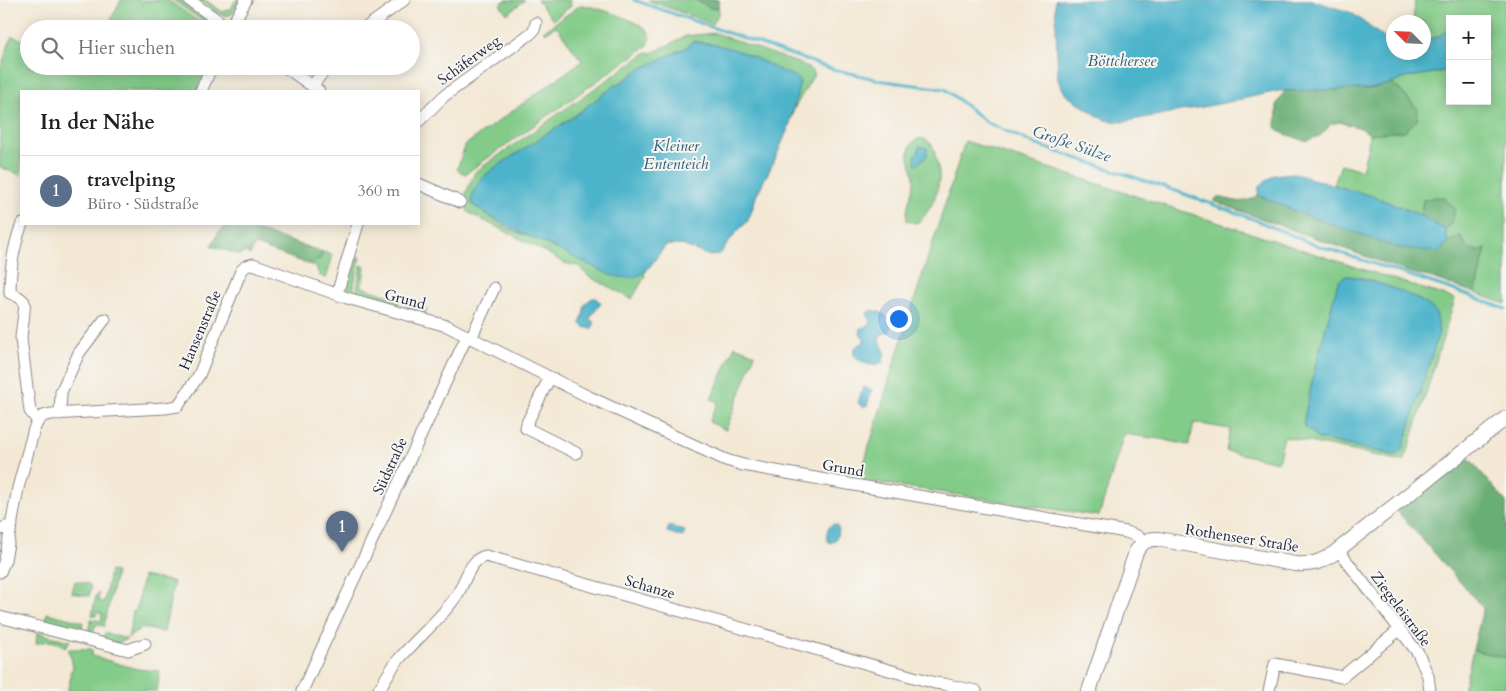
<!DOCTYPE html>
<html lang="de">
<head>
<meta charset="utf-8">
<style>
	:root { --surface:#fff; --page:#f6f6f6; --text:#202124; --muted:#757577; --line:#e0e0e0; --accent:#2563eb }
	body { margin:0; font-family:Cardo,serif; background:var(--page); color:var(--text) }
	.controls { position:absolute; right:15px; top:15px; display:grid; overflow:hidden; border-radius:0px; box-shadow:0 2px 12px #0003 }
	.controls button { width:45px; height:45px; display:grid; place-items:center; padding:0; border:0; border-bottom:1px solid var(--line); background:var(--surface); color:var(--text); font:25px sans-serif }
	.compass { position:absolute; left:1386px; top:15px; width:45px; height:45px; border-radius:50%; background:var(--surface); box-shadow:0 2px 12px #0003; rotate:294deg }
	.you { position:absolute; left:898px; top:318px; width:18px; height:18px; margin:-12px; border:4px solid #fff; border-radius:50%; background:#1a73e8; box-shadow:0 0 0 8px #1a73e833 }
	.badge { display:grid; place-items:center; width:32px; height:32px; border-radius:50%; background:var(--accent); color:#fff; font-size:16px; font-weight:700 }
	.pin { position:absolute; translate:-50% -41px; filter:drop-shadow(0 1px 2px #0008) }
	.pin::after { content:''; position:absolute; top:26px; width:18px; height:15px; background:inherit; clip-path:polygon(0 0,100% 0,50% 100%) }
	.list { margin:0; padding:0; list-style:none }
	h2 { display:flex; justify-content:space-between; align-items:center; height:65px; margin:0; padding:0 20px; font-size:21px }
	h2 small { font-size:16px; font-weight:400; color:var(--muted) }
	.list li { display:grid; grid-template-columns:32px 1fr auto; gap:15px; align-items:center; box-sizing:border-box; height:70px; padding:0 20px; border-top:1px solid var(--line) }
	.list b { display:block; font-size:19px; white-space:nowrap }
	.list p { margin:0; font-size:16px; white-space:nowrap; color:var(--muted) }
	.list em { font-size:16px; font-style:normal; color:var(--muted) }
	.icon { flex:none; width:28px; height:28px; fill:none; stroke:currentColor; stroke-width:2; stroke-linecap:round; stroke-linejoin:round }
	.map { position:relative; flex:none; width:1506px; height:691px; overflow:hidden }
	.search { position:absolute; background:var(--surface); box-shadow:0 2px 12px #0003; left:20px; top:20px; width:400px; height:55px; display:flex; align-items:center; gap:12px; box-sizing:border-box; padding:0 18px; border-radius:28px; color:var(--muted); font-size:19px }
	.panel { position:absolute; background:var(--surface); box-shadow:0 2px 12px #0003; left:20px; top:90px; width:400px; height:135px; border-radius:0px }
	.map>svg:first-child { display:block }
</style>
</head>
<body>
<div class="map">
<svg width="1506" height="691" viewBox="0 0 1506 691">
	<rect width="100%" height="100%" fill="#f6f6f2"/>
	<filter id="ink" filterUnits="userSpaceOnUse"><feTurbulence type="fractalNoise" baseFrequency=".02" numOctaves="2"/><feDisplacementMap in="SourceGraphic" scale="10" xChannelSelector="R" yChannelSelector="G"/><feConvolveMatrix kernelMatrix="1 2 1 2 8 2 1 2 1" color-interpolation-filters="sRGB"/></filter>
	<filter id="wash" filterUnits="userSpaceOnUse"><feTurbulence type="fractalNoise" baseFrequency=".0096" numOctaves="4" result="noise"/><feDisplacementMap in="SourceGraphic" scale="20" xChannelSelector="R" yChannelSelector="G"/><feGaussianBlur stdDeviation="1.12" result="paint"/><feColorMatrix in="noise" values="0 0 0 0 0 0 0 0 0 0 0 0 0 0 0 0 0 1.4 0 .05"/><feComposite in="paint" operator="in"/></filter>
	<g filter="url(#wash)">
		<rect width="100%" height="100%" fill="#f3e8d4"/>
		<path fill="#82cb88" stroke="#527662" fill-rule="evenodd" d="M 121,0 L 168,0 L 209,29 L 106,29 Z
			M 173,0 L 182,0 L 220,29 L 214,29 Z
			M 199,0 L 205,0 L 223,12 L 231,8 L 236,0 L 241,0 L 232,14 C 219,19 209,7 199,0 Z
			M 506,0 L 525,0 L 507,14 L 500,4 Z
			M 537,0 L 570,0 L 571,6 L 553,20 Z
			M 648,0 L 718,0 L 719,13 L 712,24 Z
			M 1415,0 L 1506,0 L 1506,304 L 1475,293 L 1486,249 L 1478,251 L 1468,249 L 1460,236 L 1448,242 L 1445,229 L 1451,225 L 1423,200 L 1421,215 L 1372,196 L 1334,185 L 1341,164 L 1362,170 L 1368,146 L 1369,134 L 1405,131 L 1418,109 L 1393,83 L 1405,78 L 1450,70 L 1450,101 L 1487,101 L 1487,19 L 1450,19 L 1450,28 L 1438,37 L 1424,40 L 1424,22 L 1413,22 Z
			M 581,5 C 591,5 643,22 648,31 C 651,36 650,41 647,46 L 465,174 L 457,170 L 465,145 L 582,61 L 556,26 L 545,33 L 543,31 Z
			M 715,33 L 801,64 L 814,72 L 813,76 L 794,109 L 789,126 L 775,159 L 756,196 L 752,210 L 747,222 L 733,236 L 720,254 L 710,256 L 682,245 L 666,245 L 644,274 L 645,276 L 632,299 L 588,276 L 578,266 L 564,263 L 544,251 L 469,213 L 466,208 L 468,201 L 466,193 L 475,172 L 647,52 L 652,53 L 686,36 ZM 692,41 L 709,43 L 555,249 C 543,242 532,237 519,233 C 504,227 485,214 472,204 L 490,171 L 573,117 L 614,86 L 627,79 L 638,70 L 687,47 Z
			M 12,36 L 29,42 L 29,66 L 208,66 L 197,91 L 21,91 L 21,175 L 0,167 L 0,70 Z
			M 922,138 C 933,142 934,148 936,159 C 937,164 939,169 939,174 C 940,191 930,213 917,223 L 907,221 C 905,208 912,195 914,182 C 915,171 907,161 909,151 C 910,143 915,139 922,138 Z
			M 965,141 L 1455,299 L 1409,448 L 1403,461 L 1284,437 L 1278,462 L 1226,451 L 1230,429 L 1194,423 L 1189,445 L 1160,439 L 1124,434 L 1099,516 L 859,480 L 894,364 ZM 1347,276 L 1364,278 L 1420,300 L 1429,306 L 1439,332 L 1403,448 L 1400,453 L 1394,455 L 1320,439 L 1316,438 L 1313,433 L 1304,427 L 1304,420 L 1314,372 L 1337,286 L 1338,281 Z
			M 323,252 L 333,255 L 326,279 L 319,275 L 316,267 L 311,265 L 315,261 L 320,259 Z
			M 353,257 L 360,257 L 355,280 L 353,295 L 350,294 C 344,281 349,269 353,257 Z
			M 361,265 L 365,267 L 362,287 L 400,300 L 397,307 L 356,296 Z
			M 408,303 L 427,309 L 425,315 L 406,309 Z
			M 735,346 L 755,354 L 726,430 L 709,422 L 718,402 L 711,399 Z
			M 110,571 L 116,572 L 104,626 L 98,625 L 95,626 L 93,634 L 88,633 L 91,619 L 101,621 L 102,614 L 97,612 L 96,616 L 92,615 L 96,595 L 99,593 L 98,601 L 104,602 Z
			M 143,576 L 174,582 L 164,632 L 142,628 L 128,638 L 133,611 L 136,611 Z
			M 75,581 L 89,584 L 91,588 L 89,596 L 72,593 Z
			M 47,613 L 83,622 L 81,632 L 45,623 Z
			M 37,633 L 38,633 L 70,641 L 65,647 C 55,640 47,640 36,644 Z
			M 105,633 L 127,639 L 118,643 L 103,640 Z
			M 69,649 L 92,649 L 92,656 L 137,669 L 160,671 L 157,691 L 69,691 L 68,689 L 71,676 L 70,672 L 73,668 L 71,657 L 68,651 Z
			M 1473,650 L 1506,658 L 1506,691 L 1463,691 Z"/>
		<path fill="#69af74" stroke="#466858" d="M 696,0 L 718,0 L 718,8 L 711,8 Z
			M 1393,83 L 1418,109 L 1417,120 L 1405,131 L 1369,134 L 1361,128 L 1339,122 L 1331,124 L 1320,136 L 1305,141 L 1280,132 L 1276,127 L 1277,103 L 1285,91 L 1370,89 Z
			M 1258,195 L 1295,211 L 1439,252 L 1448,242 L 1461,236 L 1468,249 L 1478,251 L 1486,248 L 1475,293 L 1429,277 L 1411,273 L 1213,201 L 1217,197 C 1234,200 1243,206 1258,195 Z
			M 1434,197 L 1444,197 L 1455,209 L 1451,225 L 1445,229 L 1432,223 L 1421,215 L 1423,200 Z
			M 227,224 L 244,226 L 323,252 L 320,259 L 315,261 L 311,265 L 255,245 L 250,255 L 246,252 L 240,255 L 211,246 L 218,233 Z
			M 1469,458 L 1506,502 L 1506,658 L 1473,650 L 1483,608 L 1397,511 Z"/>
		<path fill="#4bb3ca" stroke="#366a82" d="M 1055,0 L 1311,0 L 1352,13 L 1393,45 L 1394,52 L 1424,52 L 1424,40 L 1438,37 L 1450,28 L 1450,70 L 1405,78 L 1393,83 L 1370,89 L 1278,91 L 1229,102 L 1122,122 L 1104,120 L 1066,95 L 1058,80 Z
			M 692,41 C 696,41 699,43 703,43 C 731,45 757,58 781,71 C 790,75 793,73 800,82 L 789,126 L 775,159 L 756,196 L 752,210 L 747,222 L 733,236 L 720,254 L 710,256 L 682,245 L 666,245 C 645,269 647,284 610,275 L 539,240 L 519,232 L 486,214 L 472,204 C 470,190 480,180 490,171 L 573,117 L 614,86 L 627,79 L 638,70 L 687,47 Z
			M 919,146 L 927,148 L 927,156 L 916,165 L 915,164 L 915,155 L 918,153 Z
			M 1292,173 L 1372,196 L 1421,215 L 1432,223 L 1445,229 L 1448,242 L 1439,252 L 1395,247 L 1295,211 L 1258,195 L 1259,186 L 1274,175 Z
			M 1347,276 C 1365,277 1428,298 1436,313 C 1438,318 1438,327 1439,332 L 1403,448 L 1400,453 L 1394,455 L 1316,438 L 1313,433 L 1304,427 L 1304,420 L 1314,372 L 1337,286 C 1339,280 1341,278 1347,276 Z
			M 593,298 L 596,298 L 601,303 L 590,318 L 590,320 L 594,322 L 594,325 L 591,329 L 584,327 L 580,323 C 581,320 583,318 583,315 C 585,306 583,303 593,298 Z
			M 872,310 C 883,312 895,319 889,332 L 882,334 L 879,339 L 885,352 L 883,362 C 880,363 878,364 875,365 C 867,366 845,356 857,346 C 859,344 862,344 864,342 L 864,338 L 860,334 L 861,328 L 870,325 L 871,322 L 867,313 Z
			M 863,387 L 872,390 L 867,406 L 862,406 L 858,403 Z
			M 833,524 L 837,525 L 839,530 L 835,541 L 830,543 L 827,539 C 826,534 828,526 833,524 Z
			M 669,526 L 685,531 L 683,537 L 667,532 Z"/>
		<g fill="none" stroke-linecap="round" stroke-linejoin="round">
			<path stroke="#4bb3ca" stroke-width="3" d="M 634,0 L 832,69 L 884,81 L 945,89 L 986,122 L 1037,145 L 1179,192 L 1258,221 L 1310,243 L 1451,289 L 1506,309"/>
		</g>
	</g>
	<g filter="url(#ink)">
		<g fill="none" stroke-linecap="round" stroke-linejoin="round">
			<defs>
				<path id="minor" d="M 189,0 L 230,29
					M 230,29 L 246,0
					M 364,29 L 404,0
					M 284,66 L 319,91
					M 312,86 L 328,66
					M 201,91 L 212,66
					M 419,121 L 444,96 L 530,34 L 534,30 L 536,23
					M 419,184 L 460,202
					M 22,224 C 13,247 10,268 10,293 C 15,295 22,298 24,302 C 26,307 21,332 21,339 L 30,411 L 38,421
					M 337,294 L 358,224
					M 471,338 L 494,288
					M 550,377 L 527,423 L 526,428 L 576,453
					M 60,414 L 61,392 L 79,353 L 105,319
					M 0,529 L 12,525
					M 1338,550 L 1418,653 L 1428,676 L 1430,691
					M 0,572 L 5,560 L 18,488 L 34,429 L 38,421 L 43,416 L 51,414 L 165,408 L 178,406 L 199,375 L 241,271 L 246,266 L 253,264 L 347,298 L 447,326 L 587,396 L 726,460 L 743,465 L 837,482 L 1126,532 L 1137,536 L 1143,542
					M 0,617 L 128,650 L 145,644
					M 302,691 L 467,336
					M 378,691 C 385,680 391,668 399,659 C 418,637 441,619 457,595 C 465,583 469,559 486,556 L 935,683 L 943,684 L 976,691
					M 1269,691 L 1275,664 L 1342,677 L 1399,630"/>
				<path id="tertiary" d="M 1089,691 L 1136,552 C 1141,543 1147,538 1158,539 L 1295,564 C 1311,565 1319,563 1333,554 L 1506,418"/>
			</defs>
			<use href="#minor" stroke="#8a8588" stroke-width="13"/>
			<use href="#tertiary" stroke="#8a8588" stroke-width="16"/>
			<use href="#minor" stroke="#fff" stroke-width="11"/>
			<use href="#tertiary" stroke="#fff" stroke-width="14"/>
		</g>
	</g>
	<g text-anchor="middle" stroke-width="4" stroke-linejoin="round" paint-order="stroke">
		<g font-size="15" fill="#22223b" stroke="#f6f6f2">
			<text transform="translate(469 60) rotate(-36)" y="5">Schäferweg</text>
			<text transform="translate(405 299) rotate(15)" y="5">Grund</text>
			<text transform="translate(200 330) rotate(-67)" y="5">Hansenstraße</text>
			<text transform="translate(390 466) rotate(-65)" y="5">Südstraße</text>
			<text transform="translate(843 468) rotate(10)" y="5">Grund</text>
			<text transform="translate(1242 538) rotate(9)" y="5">Rothenseer Straße</text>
			<text transform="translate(650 587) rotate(16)" y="5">Schanze</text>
			<text transform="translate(1401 609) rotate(53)" y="5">Ziegeleistraße</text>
		</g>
		<g font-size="16" font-style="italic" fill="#325c74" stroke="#f6f6f2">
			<text x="1122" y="66">Böttchersee</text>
			<text transform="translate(1072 143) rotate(19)" y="6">Große Sülze</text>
			<text x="676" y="151">Kleiner<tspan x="676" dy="18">Ententeich</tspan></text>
		</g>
	</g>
</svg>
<div class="controls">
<button>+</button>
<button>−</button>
</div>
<svg class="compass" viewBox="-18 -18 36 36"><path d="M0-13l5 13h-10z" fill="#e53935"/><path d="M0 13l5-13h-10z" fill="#757577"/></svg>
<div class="you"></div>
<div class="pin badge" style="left:342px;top:552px;background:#5c6f8a">1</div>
<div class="search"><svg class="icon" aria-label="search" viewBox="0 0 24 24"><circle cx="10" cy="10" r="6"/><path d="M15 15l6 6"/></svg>Hier suchen</div>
<section class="panel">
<h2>In der Nähe<small></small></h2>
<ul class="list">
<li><span class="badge" style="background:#5c6f8a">1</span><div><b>travelping</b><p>Büro · Südstraße</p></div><em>360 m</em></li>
</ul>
</section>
</div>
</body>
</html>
